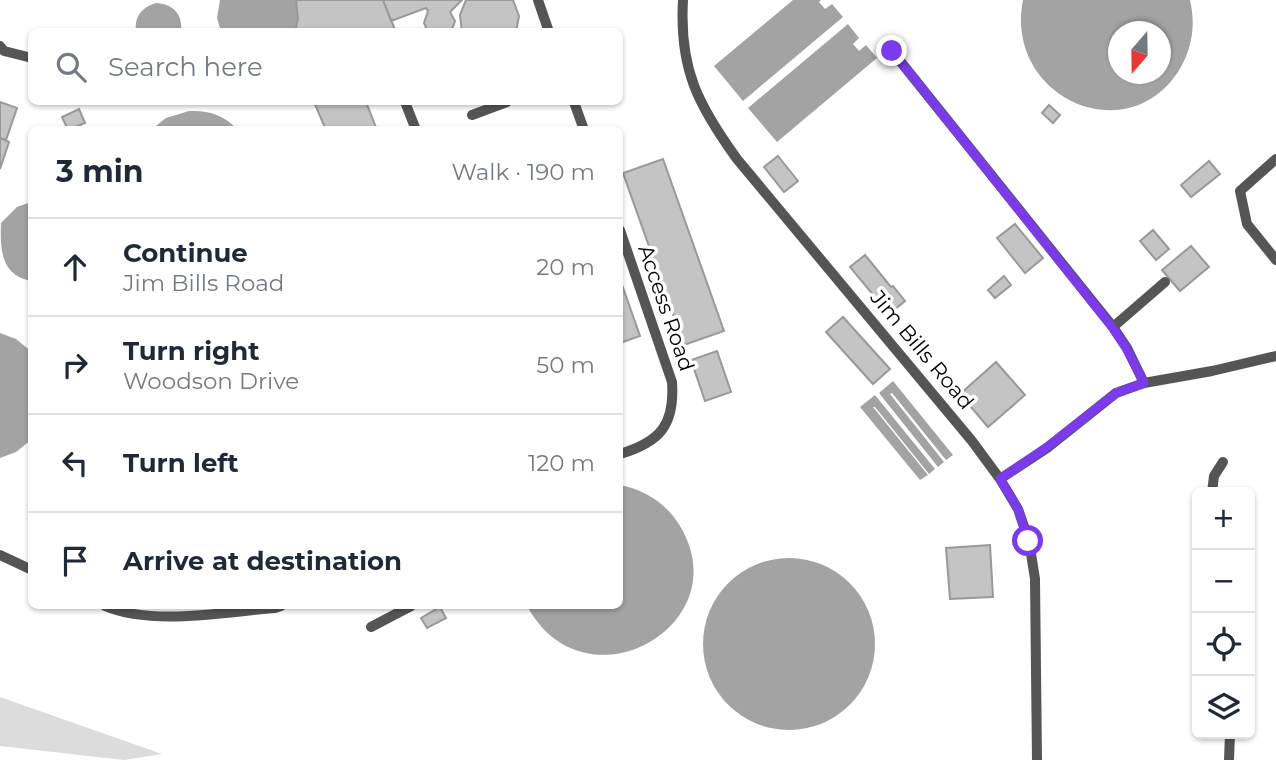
<!DOCTYPE html>
<html lang="en">
<head>
<meta charset="utf-8">
<style>
	:root { --surface:#fff; --page:#f2f2f3; --text:#1f2937; --muted:#747a83; --line:#e0e1e3 }
	body { margin:0; font-family:Montserrat,sans-serif; background:var(--page); color:var(--text) }
	.controls { position:absolute; right:21px; bottom:21px; display:grid; overflow:hidden; border-radius:10px; box-shadow:0 2px 5px #0004 }
	.controls button { width:63px; height:63px; display:grid; place-items:center; padding:0; border:0; border-bottom:2px solid var(--line); background:var(--surface); color:var(--text); font:35px sans-serif }
	.compass { position:absolute; left:1108px; top:21px; width:63px; height:63px; border-radius:50%; background:var(--surface); box-shadow:0 2px 5px #0004; rotate:200deg }
	.stop { position:absolute; width:21px; height:21px; margin:-16px; border:5px solid #7c3aed; border-radius:50%; background:#fff }
	.stop.end { background:#7c3aed; border-color:#fff; box-shadow:0 2px 7px #0008 }
	.list { margin:0; padding:0; list-style:none }
	h2 { display:flex; justify-content:space-between; align-items:center; height:91px; margin:0; padding:0 28px; font-size:30px }
	h2 small { font-size:23px; font-weight:400; color:var(--muted) }
	.list li { display:grid; grid-template-columns:46px 1fr auto; gap:21px; align-items:center; box-sizing:border-box; height:98px; padding:0 28px; border-top:2px solid var(--line) }
	.list b { display:block; font-size:26px; white-space:nowrap }
	.list p { margin:0; font-size:23px; white-space:nowrap; color:var(--muted) }
	.list em { font-size:23px; font-style:normal; color:var(--muted) }
	.icon { flex:none; width:38px; height:38px; fill:none; stroke:currentColor; stroke-width:2; stroke-linecap:round; stroke-linejoin:round }
	.map { position:relative; flex:none; width:1276px; height:760px; overflow:hidden }
	.search { position:absolute; background:var(--surface); box-shadow:0 2px 5px #0004; left:28px; top:28px; width:595px; height:77px; display:flex; align-items:center; gap:18px; box-sizing:border-box; padding:0 24px; border-radius:10px; color:var(--muted); font-size:26px }
	.panel { position:absolute; background:var(--surface); box-shadow:0 2px 5px #0004; left:28px; top:126px; width:595px; height:483px; border-radius:10px }
	.map>svg:first-child { display:block }
</style>
</head>
<body>
<div class="map">
<svg width="1276" height="760" viewBox="0 0 1276 760">
	<rect width="100%" height="100%" fill="#fff"/>
	<path fill="#dcdcdc" d="M 0,697 L 162,754 L 124,760 L 0,746 Z"/>
	<path fill="#a3a3a3" fill-rule="evenodd" d="M 220,0 L 296,0 C 299,10 299,21 295,31 L 221,31 L 217,18 Z
		M 793,0 L 821,0 L 819,2 L 825,9 L 832,4 L 843,17 L 743,101 L 714,66 Z
		M 1023,0 L 1190,0 C 1196,26 1192,50 1178,72 C 1125,152 1004,96 1023,0 ZM 1118,32 L 1160,32 L 1160,74 L 1118,74 Z
		M 156,3 C 173,4 183,14 181,31 L 136,31 C 134,17 142,7 156,3 Z
		M 848,24 L 859,38 L 853,44 L 859,51 L 866,45 L 877,58 L 777,142 L 748,108 Z
		M 189,111 C 208,110 224,115 237,129 L 152,129 L 166,118 Z
		M 31,202 L 32,202 L 31,281 C 1,275 0,250 1,223 L 17,207 Z
		M 0,333 L 16,339 L 32,352 L 31,440 L 16,452 L 0,458 Z
		M 893,381 L 953,455 L 946,460 L 892,393 L 890,394 L 944,462 L 938,467 L 879,393 Z
		M 875,395 L 935,469 L 929,474 L 875,407 L 873,407 L 928,475 L 920,480 L 860,407 Z
		M 620,485 C 645,490 666,503 680,526 C 740,625 585,713 527,606 L 620,606 Z
		M703 644a86 86 0 1 1 172 0a86 86 0 1 1-172 0Z"/>
	<path fill="#c4c4c4" stroke="#999" stroke-width="2" d="M 296,0 L 383,0 L 396,32 L 295,32 L 298,19 Z
		M 383,0 L 462,0 L 450,12 L 455,21 L 451,32 L 428,32 L 424,23 L 428,11 L 426,8 L 391,21 Z
		M 466,0 L 513,0 L 519,16 L 516,32 L 462,32 L 460,15 Z
		M 0,102 L 17,108 L 6,140 L 0,138 Z
		M 314,102 L 366,102 L 377,130 L 326,130 Z
		M 1049,105 L 1060,115 L 1053,123 L 1042,113 Z
		M 79,109 L 85,123 L 68,130 L 62,117 Z
		M 0,138 L 9,142 L 0,169 Z
		M 778,156 L 798,181 L 784,192 L 764,167 Z
		M 663,159 L 724,331 L 684,345 L 623,173 Z
		M 1209,161 L 1220,174 L 1191,197 L 1181,185 Z
		M 1015,224 L 1043,258 L 1025,273 L 997,238 Z
		M 1153,230 L 1169,249 L 1156,260 L 1140,241 Z
		M 1191,246 L 1209,267 L 1180,291 L 1162,270 Z
		M 865,255 L 891,287 L 893,286 L 905,301 L 889,314 L 850,267 Z
		M 1004,276 L 1011,285 L 995,298 L 988,290 Z
		M 620,279 L 640,336 L 620,343 Z
		M 843,317 L 890,369 L 873,384 L 826,332 Z
		M 717,351 L 731,392 L 705,401 L 691,360 Z
		M 996,362 L 1025,395 L 988,427 L 960,394 Z
		M 990,545 L 993,597 L 950,599 L 946,548 Z
		M 440,607 L 446,618 L 427,628 L 421,618 Z"/>
	<g fill="none" stroke-linecap="round" stroke-linejoin="round">
		<path stroke="#555" stroke-width="10" d="M 538,0 L 549,32
			M 683,0 C 679,69 698,105 737,159 L 972,441 L 1000,479 L 1018,509 L 1029,541 L 1035,579 L 1037,760
			M 0,46 L 4,51 L 32,58
			M 892,51 L 1113,327 L 1127,348 L 1144,383
			M 405,102 L 416,130
			M 574,102 L 584,130
			M 472,115 L 507,102
			M 1276,159 L 1240,191 L 1247,224 L 1276,260
			M 620,230 L 672,382 C 675,425 660,442 620,454
			M 1113,327 L 1165,282
			M 1000,479 L 1047,448 L 1116,393 L 1144,383 L 1212,371 L 1276,356
			M 1212,492 L 1214,476 L 1223,462
			M 0,555 L 32,570
			M 105,606 C 152,626 224,612 275,608 L 281,606
			M 371,627 L 411,606
			M 1229,760 L 1230,734"/>
	</g>
	<g fill="none" stroke-linecap="round" stroke-linejoin="round">
		<path stroke="#7c3aed" stroke-width="9" d="M 892,51 L 1112,327 L 1126,348 L 1144,383 L 1116,393 L 1047,447 L 1000,479 L 1018,509 L 1028,541"/>
	</g>
	<g text-anchor="middle" stroke-width="7" stroke-linejoin="round" paint-order="stroke">
		<g font-size="21" fill="#000" stroke="#fff">
			<text transform="translate(666 308) rotate(71)" y="7">Access Road</text>
			<text transform="translate(922 350) rotate(50)" y="7">Jim Bills Road</text>
		</g>
	</g>
</svg>
<div class="controls">
<button>+</button>
<button>−</button>
<button><svg class="icon" aria-label="locate" viewBox="0 0 24 24"><circle cx="12" cy="12" r="6"/><path d="M12 2v4M12 18v4M2 12h4M18 12h4"/></svg></button>
<button><svg class="icon" aria-label="layers" viewBox="0 0 24 24"><path d="M12 4l9 5-9 5-9-5zM3 14l9 5 9-5"/></svg></button>
</div>
<svg class="compass" viewBox="-18 -18 36 36"><path d="M0-13l5 13h-10z" fill="#e53935"/><path d="M0 13l5-13h-10z" fill="#747a83"/></svg>
<div class="stop" style="left:1028px;top:541px"></div>
<div class="stop end" style="left:892px;top:51px"></div>
<div class="search"><svg class="icon" aria-label="search" viewBox="0 0 24 24"><circle cx="10" cy="10" r="6"/><path d="M15 15l6 6"/></svg>Search here</div>
<section class="panel">
<h2>3 min<small>Walk · 190 m</small></h2>
<ul class="list">
<li><svg class="icon" aria-label="ahead" viewBox="0 0 24 24"><path d="M12 20V5M6 11l6-6 6 6"/></svg><div><b>Continue</b><p>Jim Bills Road</p></div><em>20 m</em></li>
<li><svg class="icon" aria-label="right" viewBox="0 0 24 24"><path d="M7 20v-9h11M14 6l5 5-5 5"/></svg><div><b>Turn right</b><p>Woodson Drive</p></div><em>50 m</em></li>
<li><svg class="icon" aria-label="left" viewBox="0 0 24 24"><path d="M17 20v-9H6M10 6l-5 5 5 5"/></svg><div><b>Turn left</b></div><em>120 m</em></li>
<li><svg class="icon" aria-label="arrive" viewBox="0 0 24 24"><path d="M6 21V4h12l-3 4 3 4H6"/></svg><div><b>Arrive at destination</b></div></li>
</ul>
</section>
</div>
</body>
</html>
